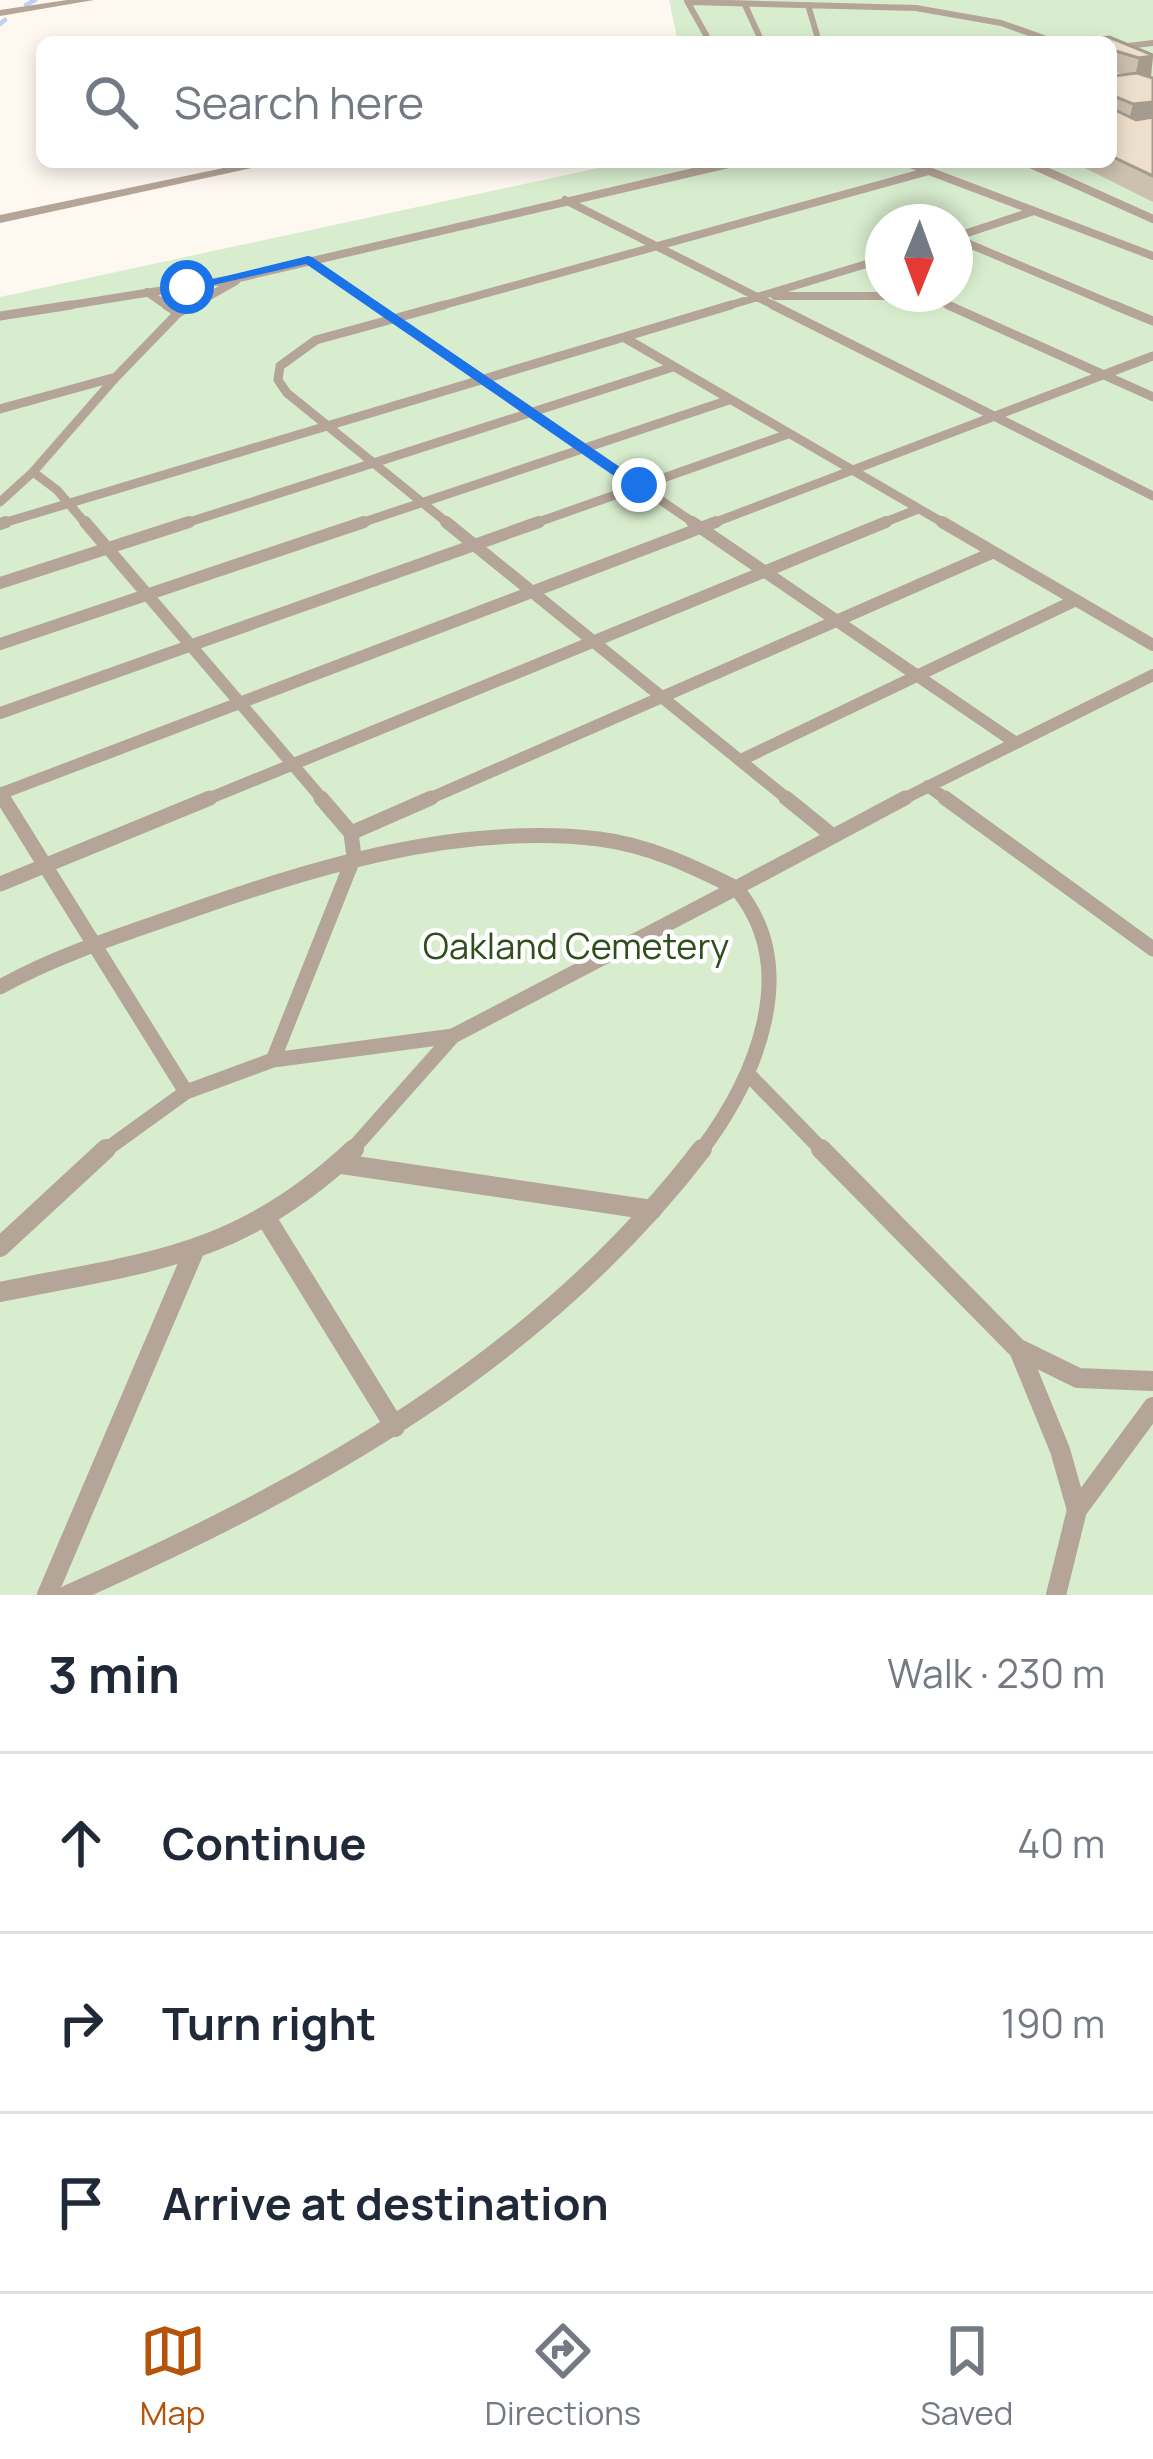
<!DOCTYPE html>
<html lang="en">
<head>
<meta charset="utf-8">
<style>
	:root { --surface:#fff; --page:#f2f2f3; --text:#1f2937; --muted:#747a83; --line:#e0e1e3; --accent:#b45309 }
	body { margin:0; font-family:Manrope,sans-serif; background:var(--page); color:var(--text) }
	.compass { position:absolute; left:865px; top:204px; width:108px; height:108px; border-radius:50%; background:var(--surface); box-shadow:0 6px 18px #0003; rotate:181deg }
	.stop { position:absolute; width:36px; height:36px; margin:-27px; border:9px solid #1a73e8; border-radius:50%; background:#fff }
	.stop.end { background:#1a73e8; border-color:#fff; box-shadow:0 3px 12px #0008 }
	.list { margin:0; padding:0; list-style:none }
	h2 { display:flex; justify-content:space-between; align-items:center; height:156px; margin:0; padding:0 48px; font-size:51px }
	h2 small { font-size:39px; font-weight:400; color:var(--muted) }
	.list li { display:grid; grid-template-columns:78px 1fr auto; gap:36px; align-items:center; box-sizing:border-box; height:180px; padding:0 48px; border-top:3px solid var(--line) }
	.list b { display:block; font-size:45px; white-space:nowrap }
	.list em { font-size:39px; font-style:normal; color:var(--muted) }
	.icon { flex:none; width:66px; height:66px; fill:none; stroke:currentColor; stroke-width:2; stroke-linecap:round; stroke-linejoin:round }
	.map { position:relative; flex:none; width:1153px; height:1595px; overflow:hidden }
	.search { position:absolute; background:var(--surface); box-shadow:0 6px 18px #0003; left:36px; right:36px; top:36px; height:132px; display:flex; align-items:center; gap:30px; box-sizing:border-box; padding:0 42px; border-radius:18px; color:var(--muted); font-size:45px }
	.sheet { height:696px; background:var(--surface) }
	nav { display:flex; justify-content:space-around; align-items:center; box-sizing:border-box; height:168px; border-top:3px solid var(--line); background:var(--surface); font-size:33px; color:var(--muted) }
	nav a { display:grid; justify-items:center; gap:6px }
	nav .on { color:var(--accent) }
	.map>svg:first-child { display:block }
</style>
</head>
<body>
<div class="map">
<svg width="1153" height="1595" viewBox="0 0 1153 1595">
	<rect width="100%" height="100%" fill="#fef8f0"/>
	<path fill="#d8edce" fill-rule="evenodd" d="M 669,0 L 1153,0 L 1153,1595 L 0,1595 L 0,297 L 626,162 L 1111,162 L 1111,42 L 678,42 ZM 883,222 L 955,222 L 955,294 L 883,294 Z"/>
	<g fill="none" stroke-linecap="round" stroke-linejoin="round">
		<path stroke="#bdd0f7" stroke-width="4.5" d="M 26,5 L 35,0
			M 0,24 L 5,20"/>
		<path stroke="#b5a498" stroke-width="6" d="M 687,1 L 710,42
			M 691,2 L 916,8 L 1001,23 L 1055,42
			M 745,5 L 762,42
			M 808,5 L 819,42
			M 1111,48 L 1153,43"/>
		<path stroke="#b5a498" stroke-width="8" d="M 905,162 L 1153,256
			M 1026,162 L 1153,219
			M 565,200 L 779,308
			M 955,237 L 1034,211
			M 955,238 L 1121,308
			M 308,260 L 378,308
			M 147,292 L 170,308
			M 924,294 L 955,308
			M 775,296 L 929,296
			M 52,308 L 239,278 L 737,162
			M 188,308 L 236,281
			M 433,308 L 929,171
			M 721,308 L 883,259"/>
		<path stroke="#b5a498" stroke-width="9" d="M 374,305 L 697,525
			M 444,305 L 316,340 L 280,366 L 278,380 L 287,393 L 450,525
			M 773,305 L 1153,496
			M 948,305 L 1153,397
			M 1114,305 L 1153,321
			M 178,313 L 193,305
			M 0,316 L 71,305
			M 625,338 L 947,525
			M 0,409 L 116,377 L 178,313 L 166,305
			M 33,472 L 57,490 L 87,525
			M 0,502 L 33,472 L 116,377
			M 0,524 L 731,305
			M 180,525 L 673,367
			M 355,525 L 729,400
			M 530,525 L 788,434
			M 708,525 L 1153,356
			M 878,525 L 918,509"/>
		<path stroke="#b5a498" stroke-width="12" d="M 85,522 L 324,801
			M 446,522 L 790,801
			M 692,522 L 1013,741
			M 942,522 L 1153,645
			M 0,524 L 6,522
			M 0,583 L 189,522
			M 0,644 L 364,522
			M 0,713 L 539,522
			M 741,760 L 1076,600
			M 928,786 L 949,801
			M 0,793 L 5,801
			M 0,794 L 716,522
			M 203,801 L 886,522
			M 424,801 L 994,552
			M 899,801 L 1153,675"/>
		<path stroke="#b5a498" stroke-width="15" d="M 3,798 L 186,1092
			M 786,798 L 833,836
			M 945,798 L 1153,949
			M 351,833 L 431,798
			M 0,884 L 210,798
			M 0,987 C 54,957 112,938 170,918 C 306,870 452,822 599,839 C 648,845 692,866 736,888 L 905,798
			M 273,1060 L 354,857 L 351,833 L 321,798
			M 748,1074 L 824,1152
			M 103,1152 L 186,1092 L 273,1060 L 453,1036 L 736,888 C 803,968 756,1078 700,1152
			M 350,1152 L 453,1036"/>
		<path stroke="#b5a498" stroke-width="20" d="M 821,1149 L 1019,1350 L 1060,1450 L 1077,1510
			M 342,1164 L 652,1210
			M 268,1221 L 395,1427
			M 0,1247 L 106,1149
			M 0,1292 C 147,1262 238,1258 354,1149
			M 1021,1350 L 1078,1378 L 1153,1381
			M 47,1595 L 194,1251
			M 68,1595 C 309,1488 539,1362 702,1149
			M 1056,1595 L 1077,1510 L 1153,1407"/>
		<path fill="#b5a498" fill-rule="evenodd" d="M 67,0 L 94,0 L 0,16 L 0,10 Z
			M 252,162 L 279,162 L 0,223 L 0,215 Z"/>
	</g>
	<path fill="#ccc0af" d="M 1111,42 L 1153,55 L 1151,76 L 1147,76 L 1153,78 L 1153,202 L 1073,162 L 1111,162 L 1111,72 L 1114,76 L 1124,75 L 1111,70 Z"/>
	<path fill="#a69c8e" d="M 1153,56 L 1151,76 L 1135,78 L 1139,58 Z
		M 1153,102 L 1153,123 L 1128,125 L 1133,104 Z"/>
	<path fill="#eddfcb" stroke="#a69c8e" stroke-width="3" d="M 1109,37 L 1153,55 L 1153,56 L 1139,58 L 1112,50 L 1111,54 L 1111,42 L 1070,42 Z
		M 1111,72 L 1114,76 L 1137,73 L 1153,78 L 1153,102 L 1133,104 L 1116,97 L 1111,100 Z
		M 1111,108 L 1136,120 L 1153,117 L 1153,176 L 1111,156 Z"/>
	<path fill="#1a73e8" d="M 308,256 L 312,257 L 646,485 L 633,489 L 306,264 L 187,291 L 181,287 Z"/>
	<g text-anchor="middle" stroke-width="9" stroke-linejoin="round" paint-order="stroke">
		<g font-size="36" fill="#2e4f1b" stroke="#fff">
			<text x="576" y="959">Oakland Cemetery</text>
		</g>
	</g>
</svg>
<svg class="compass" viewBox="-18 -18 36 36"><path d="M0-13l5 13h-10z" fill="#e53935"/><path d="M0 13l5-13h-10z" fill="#747a83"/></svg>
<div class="stop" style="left:187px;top:287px"></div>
<div class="stop end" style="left:639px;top:485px"></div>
<div class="search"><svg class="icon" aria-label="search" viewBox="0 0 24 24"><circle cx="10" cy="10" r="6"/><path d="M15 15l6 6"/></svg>Search here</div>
</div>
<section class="sheet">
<h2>3 min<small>Walk · 230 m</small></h2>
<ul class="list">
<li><svg class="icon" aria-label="ahead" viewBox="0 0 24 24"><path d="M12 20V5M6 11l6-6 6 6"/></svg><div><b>Continue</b></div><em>40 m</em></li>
<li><svg class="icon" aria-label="right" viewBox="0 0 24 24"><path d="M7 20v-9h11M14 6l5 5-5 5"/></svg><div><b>Turn right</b></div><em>190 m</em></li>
<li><svg class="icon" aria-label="arrive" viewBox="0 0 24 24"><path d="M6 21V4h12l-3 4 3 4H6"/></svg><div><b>Arrive at destination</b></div></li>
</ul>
</section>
<nav>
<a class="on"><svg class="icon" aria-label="map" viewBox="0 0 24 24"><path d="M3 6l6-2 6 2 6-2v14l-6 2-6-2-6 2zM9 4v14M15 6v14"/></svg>Map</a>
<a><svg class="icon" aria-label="directions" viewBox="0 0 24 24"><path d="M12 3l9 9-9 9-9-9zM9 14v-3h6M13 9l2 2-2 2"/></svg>Directions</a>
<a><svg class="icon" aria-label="saved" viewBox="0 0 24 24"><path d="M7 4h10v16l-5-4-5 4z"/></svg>Saved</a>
</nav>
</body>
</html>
